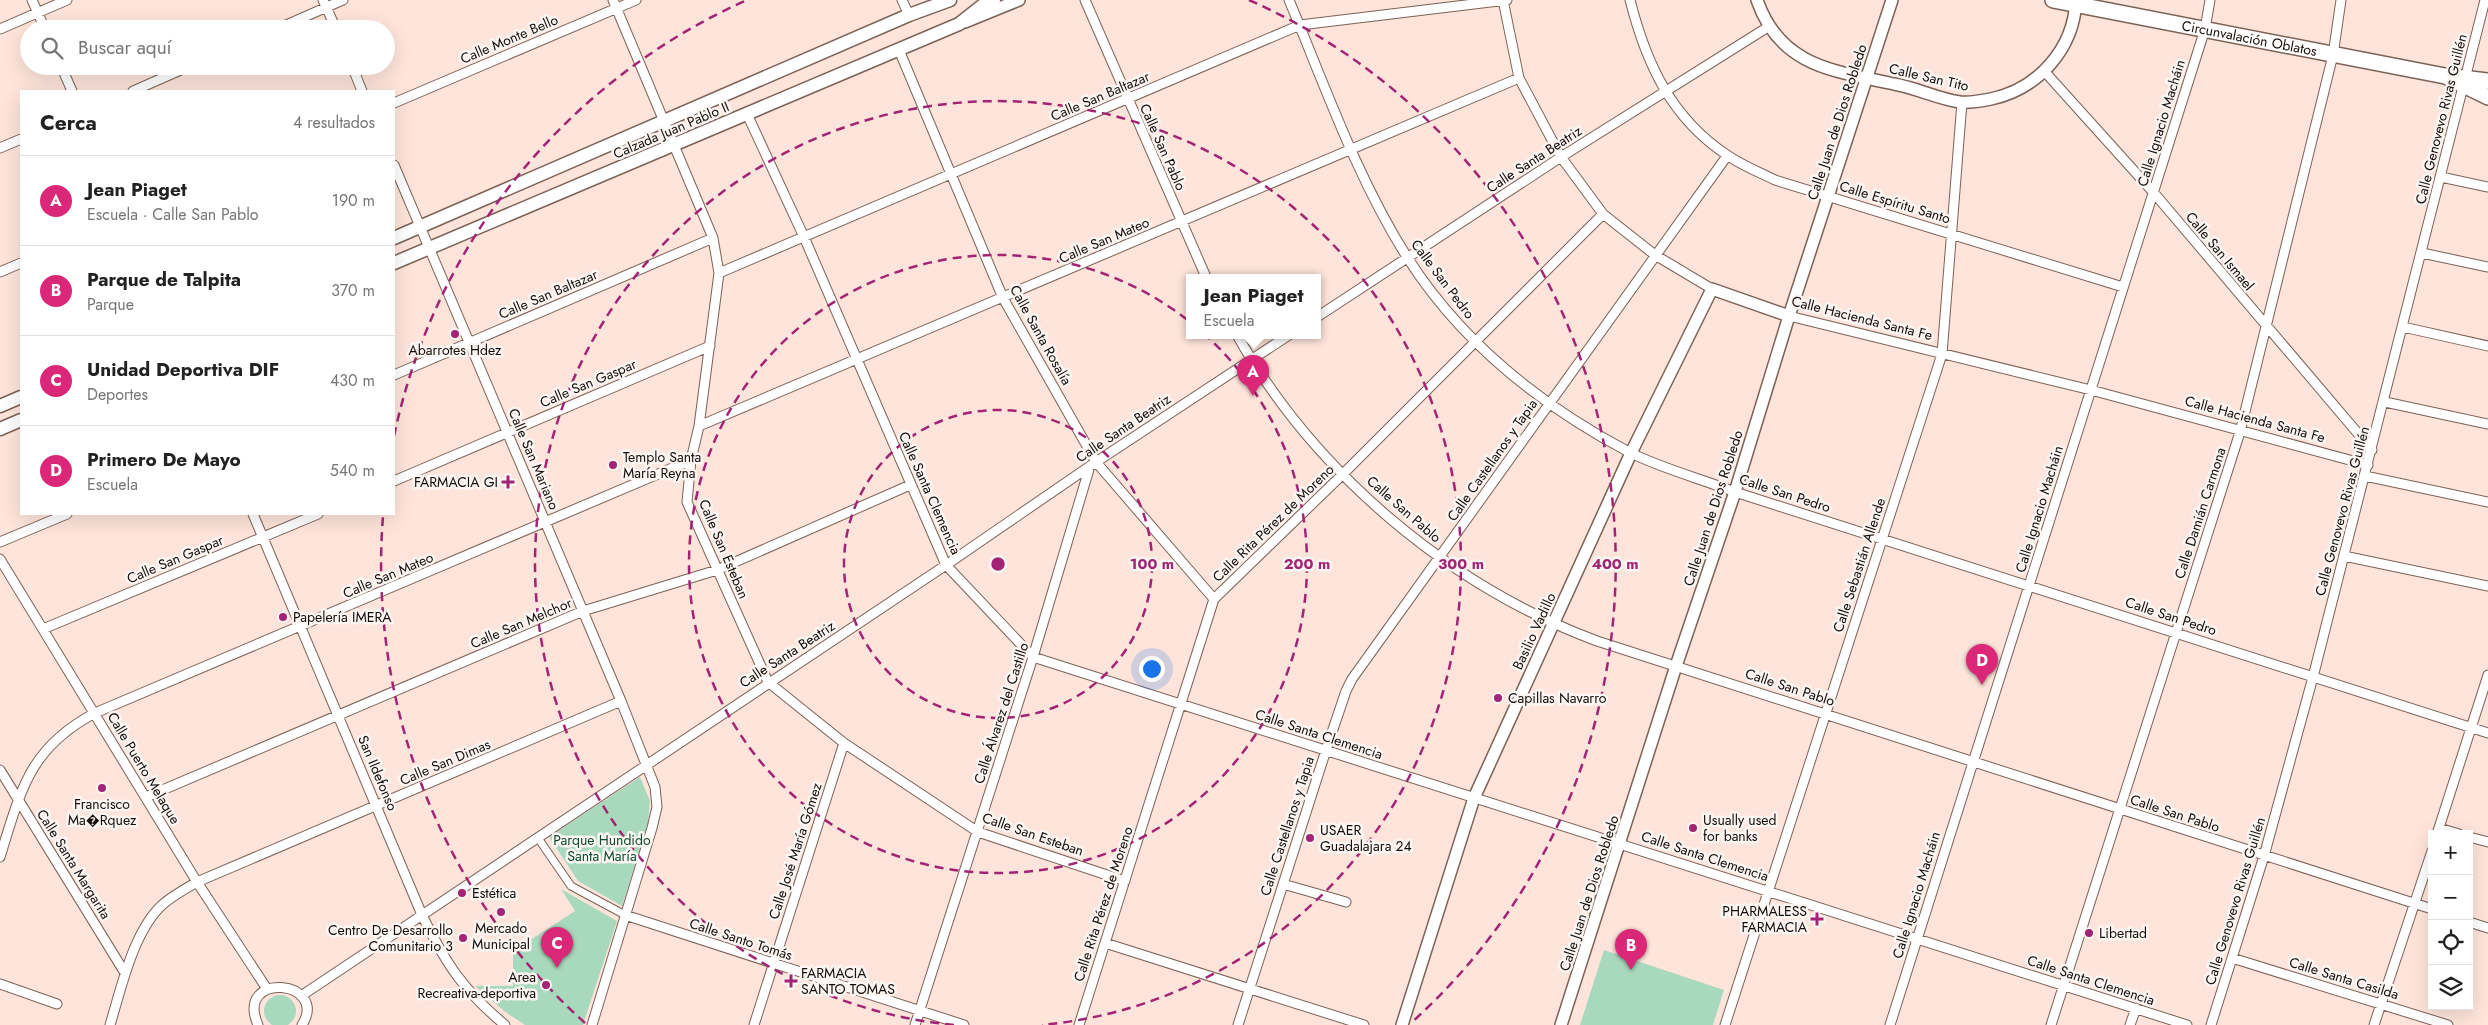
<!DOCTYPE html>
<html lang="es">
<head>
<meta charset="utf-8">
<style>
	:root { --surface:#fff; --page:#f6f6f6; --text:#222; --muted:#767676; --line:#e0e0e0; --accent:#db2777 }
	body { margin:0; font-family:Jost,sans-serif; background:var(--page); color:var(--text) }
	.controls { position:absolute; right:15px; bottom:15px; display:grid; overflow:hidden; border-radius:0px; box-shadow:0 5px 20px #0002 }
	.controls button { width:45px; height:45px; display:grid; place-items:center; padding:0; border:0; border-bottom:1px solid var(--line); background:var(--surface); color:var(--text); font:25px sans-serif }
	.you { position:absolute; left:1151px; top:668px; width:18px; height:18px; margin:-12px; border:4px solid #fff; border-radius:50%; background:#1a73e8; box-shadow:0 0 0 8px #1a73e833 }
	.badge { display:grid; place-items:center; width:32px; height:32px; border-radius:50%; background:var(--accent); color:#fff; font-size:16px; font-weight:700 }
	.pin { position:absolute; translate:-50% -41px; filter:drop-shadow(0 1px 2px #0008) }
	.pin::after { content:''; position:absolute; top:26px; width:18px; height:15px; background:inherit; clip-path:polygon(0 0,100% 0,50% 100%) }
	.popup { position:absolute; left:1186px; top:274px; width:135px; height:65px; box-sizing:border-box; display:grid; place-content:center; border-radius:0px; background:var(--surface); filter:drop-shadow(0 1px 4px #0005); font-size:16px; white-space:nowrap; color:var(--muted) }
	.popup b { font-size:19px; color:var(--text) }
	.popup::after { content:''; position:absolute; left:50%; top:100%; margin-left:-10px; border:10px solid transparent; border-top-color:var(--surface) }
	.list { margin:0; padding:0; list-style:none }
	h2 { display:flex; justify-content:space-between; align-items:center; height:65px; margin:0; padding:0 20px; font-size:21px }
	h2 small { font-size:16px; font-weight:400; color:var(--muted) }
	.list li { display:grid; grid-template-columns:32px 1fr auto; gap:15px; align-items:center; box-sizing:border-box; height:90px; padding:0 20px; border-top:1px solid var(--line) }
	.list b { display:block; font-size:19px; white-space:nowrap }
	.list p { margin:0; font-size:16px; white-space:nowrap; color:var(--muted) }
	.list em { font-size:16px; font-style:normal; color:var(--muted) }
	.icon { flex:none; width:28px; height:28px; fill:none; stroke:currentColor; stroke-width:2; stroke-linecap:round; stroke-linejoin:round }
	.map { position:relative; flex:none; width:2488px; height:1025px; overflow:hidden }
	.search { position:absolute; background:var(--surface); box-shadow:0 5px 20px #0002; left:20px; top:20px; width:375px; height:55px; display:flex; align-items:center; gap:12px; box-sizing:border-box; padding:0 18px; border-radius:28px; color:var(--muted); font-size:19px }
	.panel { position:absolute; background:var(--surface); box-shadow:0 5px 20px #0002; left:20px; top:90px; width:375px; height:425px; border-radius:0px }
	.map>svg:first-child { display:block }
</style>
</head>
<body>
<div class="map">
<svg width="2488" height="1025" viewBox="0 0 2488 1025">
	<rect width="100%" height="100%" fill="#fee4da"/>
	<path fill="#a9d9bd" d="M 640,777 L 650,801 L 648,823 L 622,906 L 578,881 L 549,837 Z
		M 561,889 L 617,921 L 583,1025 L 525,1025 L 504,1011 L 475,986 L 513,986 L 513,951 L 575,911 Z
		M 1604,950 L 1724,990 L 1713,1025 L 1580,1025 Z
		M264 1011a16 16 0 1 1 32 0a16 16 0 1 1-32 0Z"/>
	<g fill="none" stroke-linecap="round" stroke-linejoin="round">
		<defs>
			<path id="pedestrian" d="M 538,838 L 571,886 L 625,915"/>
			<path id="minor" d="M 32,0 L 45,29
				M 323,0 L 336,29
				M 613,0 L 713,238 L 719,273 L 699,426 L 691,460 L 687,502 L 768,682 L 844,743 L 978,832 L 1125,881
				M 902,0 L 909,15
				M 1085,0 L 1206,277
				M 1289,0 C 1325,86 1357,178 1407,257 C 1461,342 1542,406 1629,452 C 1660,468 1702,479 1735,492 L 2488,733
				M 1503,0 L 1519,78 L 1561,157 L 1603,214 L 1655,255 L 1712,289
				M 1630,0 C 1646,63 1671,118 1727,155 C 1741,165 1759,172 1775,180 L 2123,287
				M 0,29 L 67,0
				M 277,29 L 343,0
				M 899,50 L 1003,298 L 1096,462 L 1214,599
				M 61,66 L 72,91
				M 352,66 L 362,91
				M 2045,72 L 2154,193 L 2372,450
				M 133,91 L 190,66
				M 394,103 L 636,0
				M 747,114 L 804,237 L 946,565 L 1033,657 L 2187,1025
				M 0,148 L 21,139
				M 394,165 L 621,701 L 655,787 L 657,807 L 652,828 L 592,1025
				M 2441,177 L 2488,187
				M 2422,253 L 2488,267
				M 0,272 L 21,263
				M 719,273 L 1300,25 L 1507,0
				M 1789,316 L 2091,390 L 2368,465
				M 1317,317 L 1561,157 L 1768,27
				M 2403,327 L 2488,346
				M 1237,335 C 1314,472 1449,586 1597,641 L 2432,909
				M 394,375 L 713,238
				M 2385,402 L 2488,424
				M 699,426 L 1519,78
				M 2365,476 L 2488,502
				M 394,481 L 710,346
				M 253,514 L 422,915 C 446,964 463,990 505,1025
				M 0,542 L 67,514
				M 2344,556 L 2488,586
				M 0,559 L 197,882 L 267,989
				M 43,629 L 318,514
				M 0,770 L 125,973
				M 146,797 L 583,611 L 717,570 L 910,485
				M 2439,828 L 2459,834
				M 2437,834 L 2488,675
				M 2469,837 L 2488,842
				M 0,857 C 21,790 29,748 95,713 L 691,460
				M 1283,884 L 1346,902
				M 625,915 L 964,1025
				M 2469,922 L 2488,928
				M 1105,943 L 1364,1025
				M 2232,958 L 2448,1025
				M 0,984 L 57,1004
				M 301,996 L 946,565 L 1096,462 L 1289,335
				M 110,1025 C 121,989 133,932 162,905 C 172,896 185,889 197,882 L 621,701
				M 258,1025 C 234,970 330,980 302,1025
				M 754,1025 L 844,743
				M 915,1025 L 1033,657 L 1090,466
				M 1079,1025 L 1214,599 L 1343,474 L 1603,214
				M 1238,1025 L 1326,750 L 1346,691 L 1352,679 L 1727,156
				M 1725,1025 L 1942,354 L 1962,102
				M 1890,1025 L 2205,29 L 2210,0
				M 2051,1025 L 2240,432 L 2333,55 L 2341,0
				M 2130,1025 L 2136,1008
				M 2211,1025 L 2264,856 L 2313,677 L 2485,0
				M 2374,1025 L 2432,851"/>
			<path id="tertiary" d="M 1757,0 C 1780,67 1835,71 1894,84 C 1917,88 1938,99 1960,102 C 1970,103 1981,101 1991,99 C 2038,89 2074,49 2076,0
				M 965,22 L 1019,0
				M 1402,1025 L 1474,798 L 1631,453 L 1712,289 L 1789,316
				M 1561,1025 L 1676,666 L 1735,492 L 1789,316 L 1892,0"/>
			<path id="secondary" d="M 394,238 L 909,15 L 950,0
				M 394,263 L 959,24 L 983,5 L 994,0
				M 0,406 L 21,397
				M 0,429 L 21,420"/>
			<g id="primary">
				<path id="s1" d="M 2053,0 L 2445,76 L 2488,81"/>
				<path d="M 2449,78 L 2488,97"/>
			</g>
		</defs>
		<use href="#pedestrian" stroke="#7c6156" stroke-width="9"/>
		<use href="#minor" stroke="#7c6156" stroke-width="11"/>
		<use href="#tertiary" stroke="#7c6156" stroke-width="14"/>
		<use href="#secondary" stroke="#7c6156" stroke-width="15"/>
		<use href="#primary" stroke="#7c6156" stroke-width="18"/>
		<use href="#pedestrian" stroke="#fff" stroke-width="7"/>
		<use href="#minor" stroke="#fff" stroke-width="9"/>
		<use href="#tertiary" stroke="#fff" stroke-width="11"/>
		<use href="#secondary" stroke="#fff" stroke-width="12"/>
		<use href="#primary" stroke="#fff" stroke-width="15"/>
	</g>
	<g fill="none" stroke="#a32475" stroke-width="2.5" stroke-dasharray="9 6">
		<circle cx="998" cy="564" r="154"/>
		<circle cx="998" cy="564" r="309"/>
		<path d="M954 1025A463 463 0 1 1 1042 1025"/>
		<path d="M585 1023A617 617 0 0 1 383 516M394 436A617 617 0 0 1 747 0M1249 0A617 617 0 0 1 1411 1023"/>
	</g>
	<g fill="#a32475" stroke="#fcf6f3" stroke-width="2">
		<circle cx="455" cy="334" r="5"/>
		<circle cx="613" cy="465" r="5"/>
		<path d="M505.5 474.5h5v5h5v5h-5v5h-5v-5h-5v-5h5z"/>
		<circle cx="283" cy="617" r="5"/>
		<circle cx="1498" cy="698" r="5"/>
		<circle cx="102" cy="788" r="5"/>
		<circle cx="1693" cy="828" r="5"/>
		<circle cx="1310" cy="838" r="5"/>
		<circle cx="462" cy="893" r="5"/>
		<circle cx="501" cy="912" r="5"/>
		<path d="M1814.5 911.5h5v5h5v5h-5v5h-5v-5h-5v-5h5z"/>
		<circle cx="2089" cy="933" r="5"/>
		<circle cx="463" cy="938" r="5"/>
		<path d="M788.5 973.5h5v5h5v5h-5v5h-5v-5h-5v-5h5z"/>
		<circle cx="546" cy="985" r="5"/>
	</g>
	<g text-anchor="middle" stroke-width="5" stroke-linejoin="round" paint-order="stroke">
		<g font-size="14" fill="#150b07" stroke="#fcf6f3">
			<text transform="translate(509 39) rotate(-23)" y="5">Calle Monte Bello</text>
			<text dy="5" stroke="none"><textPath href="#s1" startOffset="200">Circunvalación Oblatos</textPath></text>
			<text transform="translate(1929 77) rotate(13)" y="5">Calle San Tito</text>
			<text transform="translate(1100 96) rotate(-23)" y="5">Calle San Baltazar</text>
			<text transform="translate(2441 119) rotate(-76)" y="5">Calle Genovevo Rivas Guillén</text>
			<text transform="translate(1837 122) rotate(-72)" y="5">Calle Juan de Dios Robledo</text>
			<text transform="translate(2161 123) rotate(-73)" y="5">Calle Ignacio Macháin</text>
			<text transform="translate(671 130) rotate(-23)" y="5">Calzada Juan Pablo II</text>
			<text transform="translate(1163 147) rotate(66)" y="5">Calle San Pablo</text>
			<text transform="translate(1534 159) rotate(-33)" y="5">Calle Santa Beatriz</text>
			<text transform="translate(1895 202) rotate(17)" y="5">Calle Espíritu Santo</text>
			<text transform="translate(1104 240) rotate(-23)" y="5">Calle San Mateo</text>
			<text transform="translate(2220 251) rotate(50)" y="5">Calle San Ismael</text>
			<text transform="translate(1443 279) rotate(53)" y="5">Calle San Pedro</text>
			<text transform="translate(548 294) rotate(-23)" y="5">Calle San Baltazar</text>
			<text transform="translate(1862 318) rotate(14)" y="5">Calle Hacienda Santa Fe</text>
			<text transform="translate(1041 335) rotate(61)" y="5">Calle Santa Rosalía</text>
			<text transform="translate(588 383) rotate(-23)" y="5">Calle San Gaspar</text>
			<text transform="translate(2255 419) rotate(15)" y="5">Calle Hacienda Santa Fe</text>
			<text transform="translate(1123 428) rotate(-34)" y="5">Calle Santa Beatriz</text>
			<text transform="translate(534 459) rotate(67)" y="5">Calle San Mariano</text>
			<text transform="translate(1492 460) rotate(-55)" y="5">Calle Castellanos y Tapia</text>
			<text transform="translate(930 493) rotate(66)" y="5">Calle Santa Clemencia</text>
			<text transform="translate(1785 493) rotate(18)" y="5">Calle San Pedro</text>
			<text transform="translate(1713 508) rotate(-72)" y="5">Calle Juan de Dios Robledo</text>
			<text transform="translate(1404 509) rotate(41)" y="5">Calle San Pablo</text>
			<text transform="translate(2039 509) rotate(-73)" y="5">Calle Ignacio Macháin</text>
			<text transform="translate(2342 511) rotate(-75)" y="5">Calle Genovevo Rivas Guillén</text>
			<text transform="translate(2200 513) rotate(-72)" y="5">Calle Damián Carmona</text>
			<text transform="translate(1273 523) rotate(-44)" y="5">Calle Rita Pérez de Moreno</text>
			<text transform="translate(724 549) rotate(67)" y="5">Calle San Esteban</text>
			<text transform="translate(175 559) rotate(-23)" y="5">Calle San Gaspar</text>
			<text transform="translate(1859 565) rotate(-72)" y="5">Calle Sebastián Allende</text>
			<text transform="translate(388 575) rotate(-23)" y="5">Calle San Mateo</text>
			<text transform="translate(2171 616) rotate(18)" y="5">Calle San Pedro</text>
			<text transform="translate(521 623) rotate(-23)" y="5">Calle San Melchor</text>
			<text transform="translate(1534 631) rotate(-65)" y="5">Basilio Vadillo</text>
			<text transform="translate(787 654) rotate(-33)" y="5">Calle Santa Beatriz</text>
			<text transform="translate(1790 687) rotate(18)" y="5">Calle San Pablo</text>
			<text transform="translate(1001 713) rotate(-72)" y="5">Calle Álvarez del Castillo</text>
			<text transform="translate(1319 734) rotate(18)" y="5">Calle Santa Clemencia</text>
			<text transform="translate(445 762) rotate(-23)" y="5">Calle San Dimas</text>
			<text transform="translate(144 768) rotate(59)" y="5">Calle Puerto Melaque</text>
			<text transform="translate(378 773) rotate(67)" y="5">San Ildefonso</text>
			<text transform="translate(2175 813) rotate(18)" y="5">Calle San Pablo</text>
			<text transform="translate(1287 826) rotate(-72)" y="5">Calle Castellanos y Tapia</text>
			<text transform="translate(1033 834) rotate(19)" y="5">Calle San Esteban</text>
			<text transform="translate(795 851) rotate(-72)" y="5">Calle José María Gómez</text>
			<text transform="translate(1705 856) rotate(18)" y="5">Calle Santa Clemencia</text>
			<text transform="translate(74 864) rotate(58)" y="5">Calle Santa Margarita</text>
			<text transform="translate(1589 893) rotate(-72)" y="5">Calle Juan de Dios Robledo</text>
			<text transform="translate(1916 895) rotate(-73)" y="5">Calle Ignacio Macháin</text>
			<text transform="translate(2235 901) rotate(-73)" y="5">Calle Genovevo Rivas Guillén</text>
			<text transform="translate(1103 904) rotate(-72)" y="5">Calle Rita Pérez de Moreno</text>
			<text transform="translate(741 939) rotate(18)" y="5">Calle Santo Tomás</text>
			<text transform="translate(2344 978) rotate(17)" y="5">Calle Santa Casilda</text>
			<text transform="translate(2091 980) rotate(18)" y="5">Calle Santa Clemencia</text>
		</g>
		<g font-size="14" fill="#150b07" stroke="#fcf6f3" text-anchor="start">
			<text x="455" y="355" text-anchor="middle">Abarrotes Hdez</text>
			<text x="623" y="462">Templo Santa<tspan x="623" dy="16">María Reyna</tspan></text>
			<text x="498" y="487" text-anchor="end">FARMACIA GI</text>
			<text x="293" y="622">Papelería IMERA</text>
			<text x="1508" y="703">Capillas Navarro</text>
			<text x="102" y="809" text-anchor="middle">Francisco<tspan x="102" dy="16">Ma�Rquez</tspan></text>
			<text x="1703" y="825">Usually used<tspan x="1703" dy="16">for banks</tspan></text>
			<text x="1320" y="835">USAER<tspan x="1320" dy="16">Guadalajara 24</tspan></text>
			<text x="472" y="898">Estética</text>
			<text x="1807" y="916" text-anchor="end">PHARMALESS<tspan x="1807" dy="16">FARMACIA</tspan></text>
			<text x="501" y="933" text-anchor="middle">Mercado<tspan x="501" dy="16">Municipal</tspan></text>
			<text x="453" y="935" text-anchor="end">Centro De Desarrollo<tspan x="453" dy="16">Comunitario 3</tspan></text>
			<text x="2099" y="938">Libertad</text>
			<text x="801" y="978">FARMACIA<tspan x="801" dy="16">SANTO TOMAS</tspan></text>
			<text x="536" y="982" text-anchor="end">Area<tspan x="536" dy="16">Recreativa-deportiva</tspan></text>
		</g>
		<g font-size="14" fill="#0c4a2f" stroke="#fcf6f3">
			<text x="602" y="845">Parque Hundido<tspan x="602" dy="16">Santa María</tspan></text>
		</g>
	</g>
	<circle cx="998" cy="564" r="8" fill="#a32475" stroke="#fcf6f3" stroke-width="2.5"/>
	<g font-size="15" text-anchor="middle" font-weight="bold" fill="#a32475" stroke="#fcf6f3" stroke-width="5" stroke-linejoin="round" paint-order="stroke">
		<text x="1152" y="569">100 m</text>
		<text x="1307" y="569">200 m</text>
		<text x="1461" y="569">300 m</text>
		<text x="1615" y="569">400 m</text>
	</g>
</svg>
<div class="controls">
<button>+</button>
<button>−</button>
<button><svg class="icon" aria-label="locate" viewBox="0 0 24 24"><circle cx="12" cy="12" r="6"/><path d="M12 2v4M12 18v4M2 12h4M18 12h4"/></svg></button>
<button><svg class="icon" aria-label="layers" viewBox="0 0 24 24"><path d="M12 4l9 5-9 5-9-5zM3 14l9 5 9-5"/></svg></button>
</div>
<div class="you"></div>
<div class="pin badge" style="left:1253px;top:396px">A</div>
<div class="popup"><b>Jean Piaget</b>Escuela</div>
<div class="pin badge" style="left:1631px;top:970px">B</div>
<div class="pin badge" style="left:557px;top:968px">C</div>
<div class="pin badge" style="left:1982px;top:685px">D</div>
<div class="search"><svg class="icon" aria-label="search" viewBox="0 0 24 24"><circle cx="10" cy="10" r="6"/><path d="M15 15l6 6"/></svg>Buscar aquí</div>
<section class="panel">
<h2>Cerca<small>4 resultados</small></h2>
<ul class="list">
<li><span class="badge">A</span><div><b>Jean Piaget</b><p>Escuela · Calle San Pablo</p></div><em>190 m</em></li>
<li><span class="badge">B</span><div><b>Parque de Talpita</b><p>Parque</p></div><em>370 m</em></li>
<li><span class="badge">C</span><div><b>Unidad Deportiva DIF</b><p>Deportes</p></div><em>430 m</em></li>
<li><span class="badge">D</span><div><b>Primero De Mayo</b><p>Escuela</p></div><em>540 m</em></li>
</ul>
</section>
</div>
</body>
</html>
